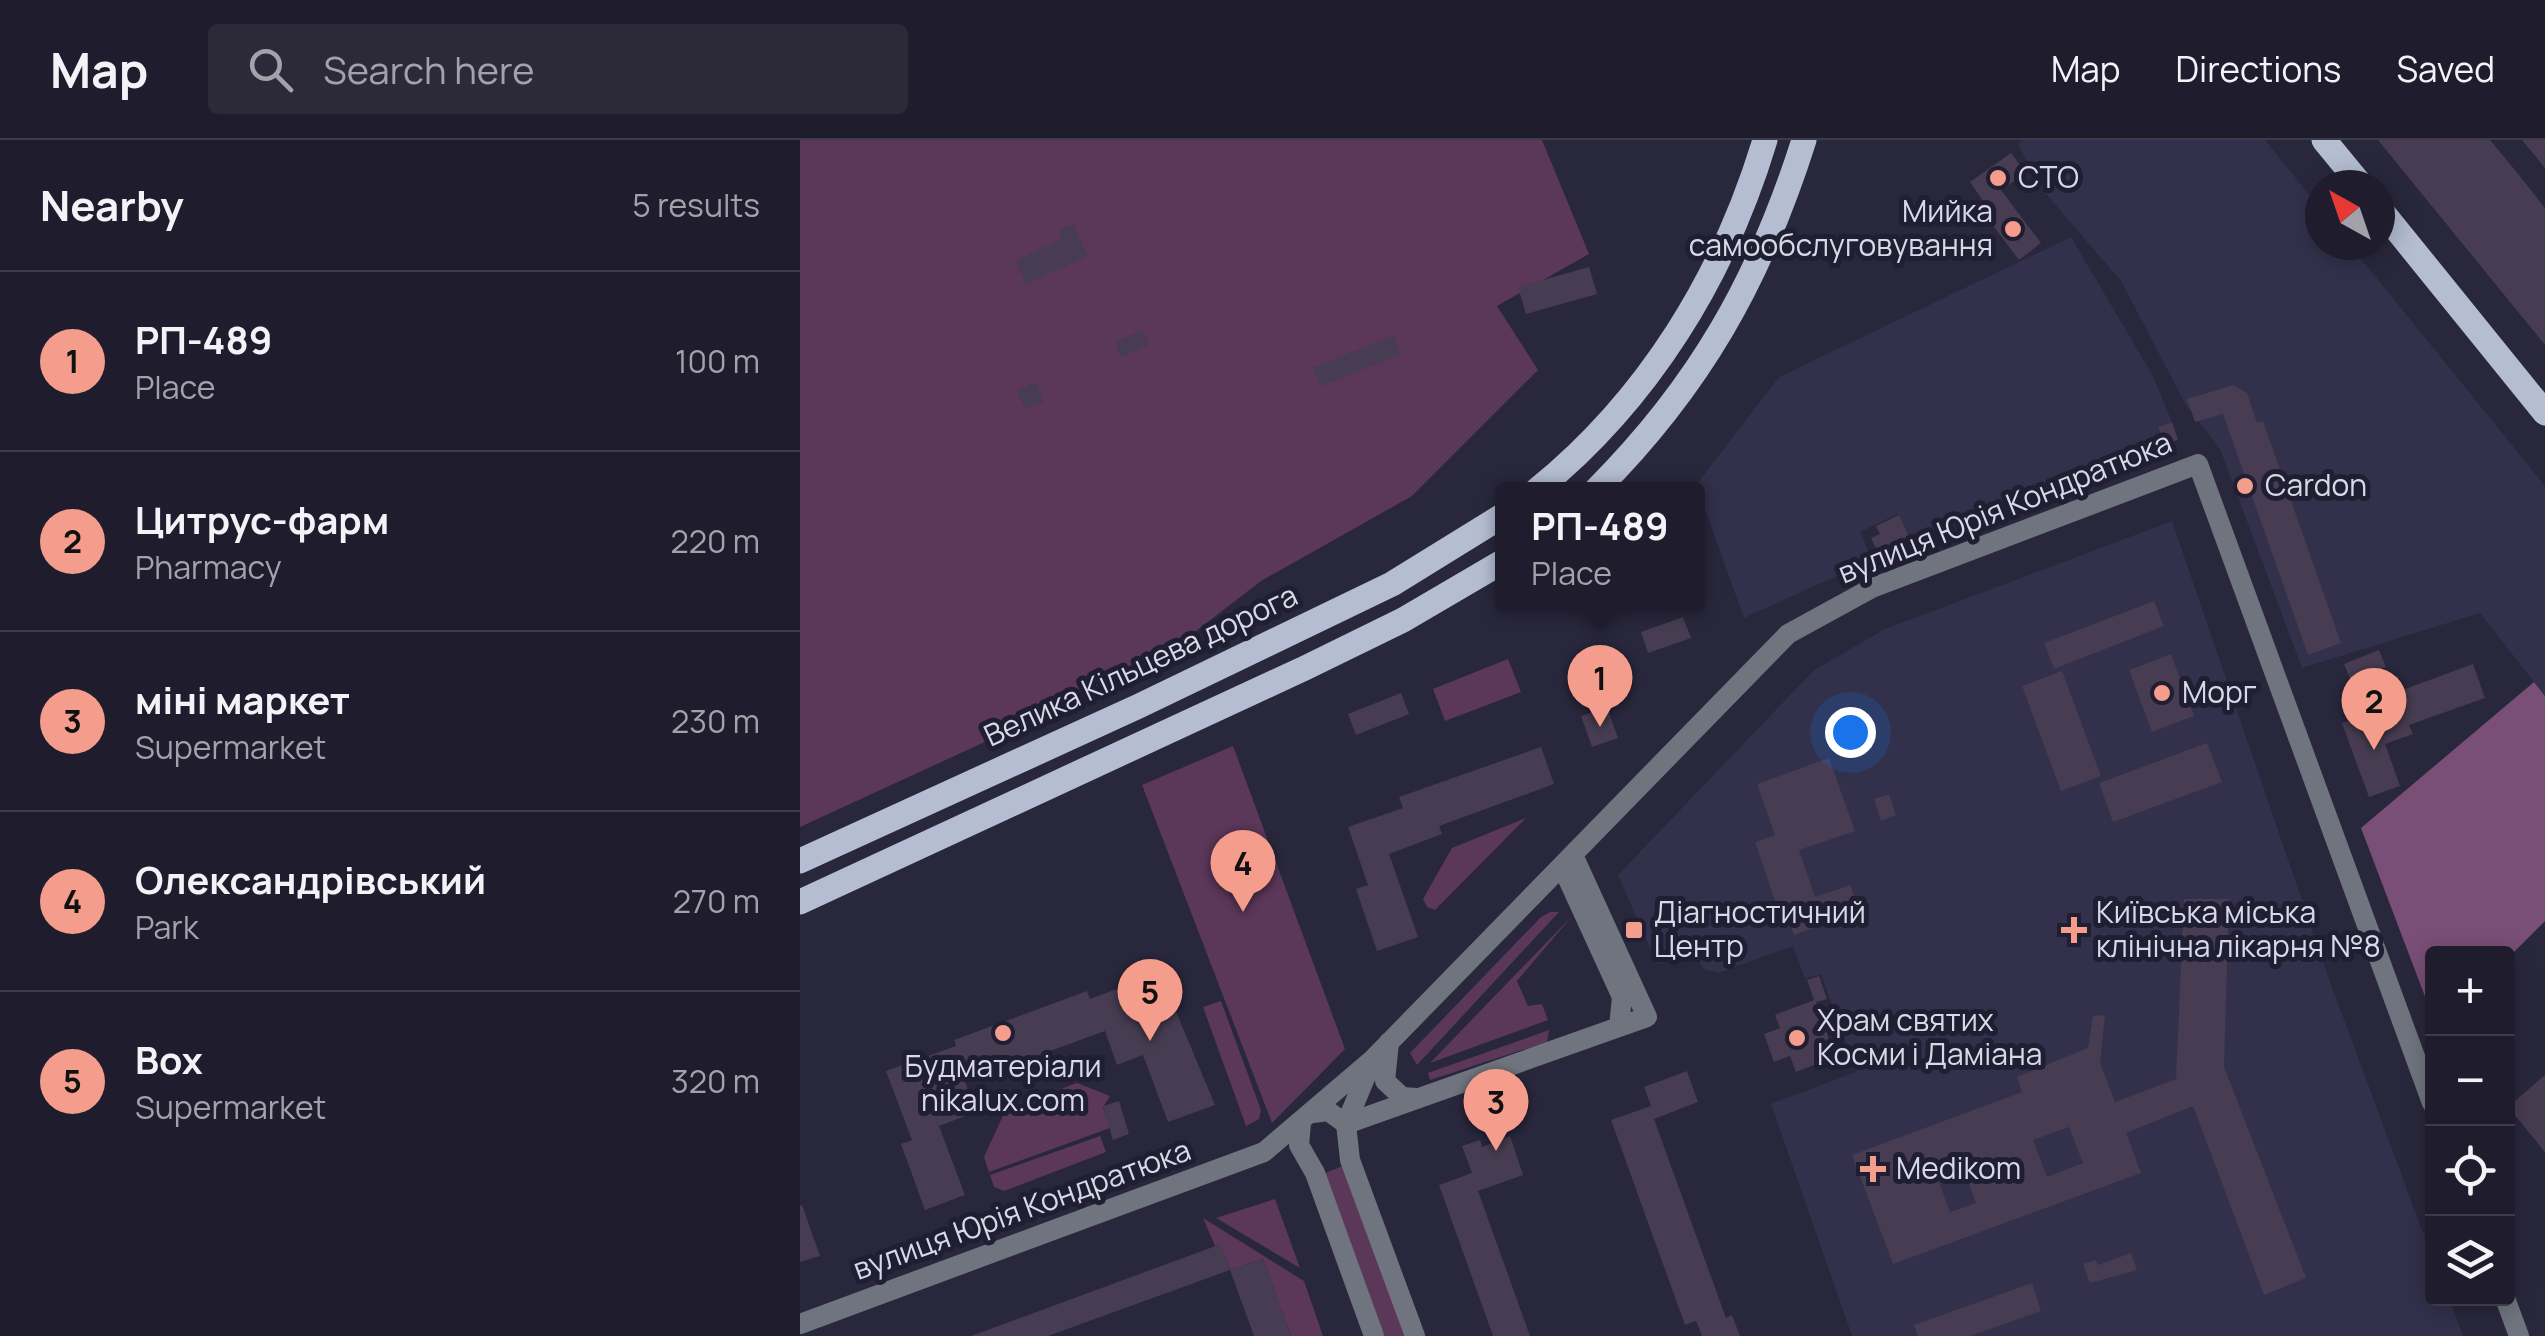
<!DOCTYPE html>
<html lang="en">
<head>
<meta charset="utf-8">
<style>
	:root { --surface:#1f1d2d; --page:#2c2a39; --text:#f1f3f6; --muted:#a1a2aa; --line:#3c3b49; --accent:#f49d8c }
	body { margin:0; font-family:Manrope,sans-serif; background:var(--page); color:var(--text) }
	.controls { position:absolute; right:30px; bottom:30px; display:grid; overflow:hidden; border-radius:10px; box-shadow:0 5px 25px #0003 }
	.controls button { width:90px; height:90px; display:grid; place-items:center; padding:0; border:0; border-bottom:2px solid var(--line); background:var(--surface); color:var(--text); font:50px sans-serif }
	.compass { position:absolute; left:1505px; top:30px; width:90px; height:90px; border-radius:50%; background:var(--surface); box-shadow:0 5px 25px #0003; rotate:320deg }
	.you { position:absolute; left:1050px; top:592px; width:35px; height:35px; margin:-25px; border:8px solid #fff; border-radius:50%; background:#1a73e8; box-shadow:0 0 0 15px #1a73e833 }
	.badge { display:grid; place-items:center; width:65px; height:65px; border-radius:50%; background:var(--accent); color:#111; font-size:32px; font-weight:700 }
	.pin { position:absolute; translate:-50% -82px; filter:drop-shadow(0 2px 5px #0008) }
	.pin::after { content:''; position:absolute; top:52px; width:35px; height:30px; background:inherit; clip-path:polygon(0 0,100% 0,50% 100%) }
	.popup { position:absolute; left:695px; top:342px; width:210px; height:130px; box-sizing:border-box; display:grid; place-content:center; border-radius:10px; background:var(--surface); filter:drop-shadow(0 2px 8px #0005); font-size:32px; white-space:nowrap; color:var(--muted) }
	.popup b { font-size:38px; color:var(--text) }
	.popup::after { content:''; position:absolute; left:50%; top:100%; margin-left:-20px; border:20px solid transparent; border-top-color:var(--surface) }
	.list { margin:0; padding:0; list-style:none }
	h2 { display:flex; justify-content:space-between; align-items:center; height:130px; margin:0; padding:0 40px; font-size:42px }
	h2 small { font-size:32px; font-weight:400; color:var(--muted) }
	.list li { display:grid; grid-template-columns:65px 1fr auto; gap:30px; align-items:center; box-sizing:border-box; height:180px; padding:0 40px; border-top:2px solid var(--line) }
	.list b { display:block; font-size:38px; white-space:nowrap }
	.list p { margin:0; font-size:32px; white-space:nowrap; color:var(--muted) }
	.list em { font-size:32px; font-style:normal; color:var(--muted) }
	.icon { flex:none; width:55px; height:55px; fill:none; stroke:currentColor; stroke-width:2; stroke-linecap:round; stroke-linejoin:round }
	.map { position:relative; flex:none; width:1745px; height:1196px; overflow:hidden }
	header { display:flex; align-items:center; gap:60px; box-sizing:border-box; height:140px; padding:0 50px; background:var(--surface); border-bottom:2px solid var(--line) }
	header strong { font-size:48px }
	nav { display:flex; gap:55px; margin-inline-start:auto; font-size:35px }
	.search { width:700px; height:90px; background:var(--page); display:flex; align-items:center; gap:25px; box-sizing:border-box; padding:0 35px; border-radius:10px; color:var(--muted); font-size:38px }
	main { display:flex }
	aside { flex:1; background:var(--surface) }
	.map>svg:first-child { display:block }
</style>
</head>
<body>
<header>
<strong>Map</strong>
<div class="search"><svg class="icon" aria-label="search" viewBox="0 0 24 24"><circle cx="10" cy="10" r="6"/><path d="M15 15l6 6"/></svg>Search here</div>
<nav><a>Map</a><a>Directions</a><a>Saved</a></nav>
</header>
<main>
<aside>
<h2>Nearby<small>5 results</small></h2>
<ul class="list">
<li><span class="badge">1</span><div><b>РП-489</b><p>Place</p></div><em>100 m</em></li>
<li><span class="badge">2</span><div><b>Цитрус-фарм</b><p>Pharmacy</p></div><em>220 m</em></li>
<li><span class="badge">3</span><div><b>міні маркет</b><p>Supermarket</p></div><em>230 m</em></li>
<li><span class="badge">4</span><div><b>Олександрівський</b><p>Park</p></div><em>270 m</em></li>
<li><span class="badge">5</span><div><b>Box</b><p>Supermarket</p></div><em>320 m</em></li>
</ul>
</aside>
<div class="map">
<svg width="1745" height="1196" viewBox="0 0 1745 1196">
	<rect width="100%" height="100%" fill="#29273c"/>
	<path fill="#32304b" d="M 1224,0 L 1465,0 L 1520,68 L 1520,105 L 1550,105 L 1745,346 L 1745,556 L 1680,473 L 1502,528 L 1420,309 L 1386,265 L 1321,141 L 1240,47 L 1218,4 Z
		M 1271,97 L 1353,236 L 1372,282 L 1358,287 L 1364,305 L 1113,401 L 1098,374 L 1060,392 L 1072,420 L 944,478 L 898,350 L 893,349 L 979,237 Z
		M 1372,381 L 1529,839 L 1632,1117 L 1632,1158 L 1649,1159 L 1663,1196 L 1052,1196 L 971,964 L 1056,932 L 1021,834 L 1005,839 L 993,806 L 918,833 L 903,829 L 896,814 L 857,824 L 818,735 L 1014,530 L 1085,489 Z"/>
	<path fill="#5b3759" d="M 0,0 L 742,0 L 789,114 L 697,166 L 738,230 L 612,356 L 461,441 L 352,525 L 0,687 Z
		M 708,519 L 721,552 L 645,581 L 633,549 Z
		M 433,606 L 545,909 L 472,983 L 342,645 Z
		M 726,678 L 635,770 L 627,767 L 623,759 L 652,708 Z
		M 750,772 L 759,772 L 617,925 L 610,913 L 741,777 Z
		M 772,776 L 717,841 L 728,866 L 742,864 L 748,880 L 630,923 Z
		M 421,861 L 461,970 L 459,979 L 446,986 L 403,867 Z
		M 749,890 L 747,902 L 630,940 L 628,933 Z
		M 277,943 L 310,956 L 303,967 L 310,988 L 189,1032 L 184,1017 L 206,969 Z
		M 300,996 L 306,1012 L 204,1051 L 194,1047 L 190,1035 Z
		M 548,1024 L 611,1196 L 584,1196 L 525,1033 Z
		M 475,1059 L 500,1128 L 416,1078 Z
		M 403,1078 L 504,1141 L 523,1196 L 491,1196 L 463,1119 L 430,1130 L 421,1105 L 415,1106 Z"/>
	<path fill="#794e77" d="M 1734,542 L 1745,556 L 1745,781 L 1708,818 L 1708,814 L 1632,814 L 1632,875 L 1561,688 Z"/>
	<path fill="#473c51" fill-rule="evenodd" d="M 1578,0 L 1690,0 L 1719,35 L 1745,68 L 1745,205 Z
		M 1722,0 L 1745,0 L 1745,28 Z
		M 1211,13 L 1226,33 L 1201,50 L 1241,103 L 1219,120 L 1185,75 L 1190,71 L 1170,42 Z
		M 273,84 L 288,116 L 226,144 L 215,121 L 262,99 L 258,91 Z
		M 789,127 L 797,154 L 726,174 L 718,147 Z
		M 343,190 L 349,205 L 321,217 L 315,202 Z
		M 594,195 L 601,214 L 521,246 L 513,228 Z
		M 236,242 L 244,261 L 225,269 L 217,251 Z
		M 1433,245 L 1447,253 L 1457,283 L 1463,281 L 1541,503 L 1508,515 L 1423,274 L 1395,282 L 1387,259 Z
		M 1372,282 L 1378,300 L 1364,305 L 1358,287 Z
		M 1099,375 L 1112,402 L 1080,417 L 1071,398 L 1080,394 L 1076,386 Z
		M 1354,461 L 1364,486 L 1254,529 L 1244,503 Z
		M 883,477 L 891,498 L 848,513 L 841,492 Z
		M 1579,510 L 1586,527 L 1551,541 L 1544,524 Z
		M 1371,514 L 1394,576 L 1352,592 L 1329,530 Z
		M 1673,524 L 1685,558 L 1609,585 L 1613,594 L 1585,604 L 1600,646 L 1569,657 L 1542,583 L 1600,562 L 1597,552 Z
		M 1262,531 L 1301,636 L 1261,651 L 1222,546 Z
		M 601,553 L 609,574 L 556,595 L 548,574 Z
		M 807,567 L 818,598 L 792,607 L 781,576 Z
		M 1407,603 L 1422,642 L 1313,682 L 1299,643 Z
		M 741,607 L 754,644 L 639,686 L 642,694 L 589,714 L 618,797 L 577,811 L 556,749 L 568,745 L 548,687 L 603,668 L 599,657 Z
		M 1029,618 L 1055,691 L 999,710 L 1015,757 L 1050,745 L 1060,771 L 994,795 L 987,775 L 981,778 L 955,702 L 975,695 L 957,644 Z
		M 1089,654 L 1096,675 L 1081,681 L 1074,659 Z
		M 1384,759 L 1429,759 L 1424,927 L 1506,1138 L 1464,1155 L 1393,966 L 1326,993 L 1341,1033 L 1093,1124 L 1052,1015 L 1222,952 L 1217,937 L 1288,908 L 1293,876 L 1305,875 L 1300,923 L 1315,962 L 1376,939 ZM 1269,987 L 1283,1023 L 1247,1037 L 1233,1000 ZM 1162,1025 L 1176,1063 L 1150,1072 L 1136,1034 Z
		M 360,833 L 415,965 L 368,982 L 343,915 L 317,925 L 305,891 L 165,942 L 176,972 L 139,986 L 165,1055 L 125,1070 L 101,1004 L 112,1000 L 86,931 L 156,906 L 154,900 L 287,851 L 290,859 Z
		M 1019,836 L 1027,859 L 1016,862 L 1030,902 L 1017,907 L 1022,922 L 996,932 L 990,916 L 974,922 L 964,894 L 980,888 L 975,875 L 1014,860 L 1007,840 Z
		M 887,931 L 898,962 L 854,979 L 926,1178 L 932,1175 L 940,1196 L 902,1196 L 896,1181 L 885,1185 L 811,980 L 851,966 L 844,947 Z
		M 1745,935 L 1745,1012 L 1708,967 Z
		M 319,961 L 329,994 L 313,1000 L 303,966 Z
		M 710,996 L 723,1035 L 678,1051 L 730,1196 L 693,1196 L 639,1045 L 672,1033 L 662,1006 L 680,1000 L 682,1007 Z
		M 2,1065 L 20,1116 L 0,1122 L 0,1066 Z
		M 421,1104 L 430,1130 L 248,1196 L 171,1196 Z
		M 1331,1113 L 1337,1130 L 1290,1143 L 1283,1124 L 1296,1120 L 1298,1125 Z
		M 463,1119 L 491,1196 L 454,1196 L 430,1130 Z
		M 1232,1143 L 1241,1171 L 1170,1196 L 1118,1196 L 1114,1185 Z"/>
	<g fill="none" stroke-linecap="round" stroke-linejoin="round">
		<path stroke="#6f747e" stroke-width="20" d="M 762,726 L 822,857 L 819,887
			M 589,902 L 585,941 L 602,957 L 617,958
			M 513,973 L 528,971 L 546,984 L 550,1020 L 615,1196
			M 501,983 L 499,1005 L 515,1033 L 574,1196
			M 546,984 L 847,877 L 773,715
			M 546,984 L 570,926
			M 1705,1158 L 1719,1196
			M 0,1184 L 464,1012 L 573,919 L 988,494 L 1072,448 L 1398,324 L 1632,963"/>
		<path stroke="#b4bdd2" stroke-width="25" d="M 1524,0 L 1561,45
			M 1580,69 L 1745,273
			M 737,350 C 849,259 924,136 965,0
			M 796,350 C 900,246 960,139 1004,0
			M 0,721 L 339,566 L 592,444 L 702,376
			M 0,762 L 505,528 L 603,480 L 702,422"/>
	</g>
	<g fill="#f49d8c" stroke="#1f1e32" stroke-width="4">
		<circle cx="1198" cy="38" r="10"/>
		<circle cx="1213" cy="89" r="10"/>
		<circle cx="1445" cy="346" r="10"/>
		<circle cx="1362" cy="553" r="10"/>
		<rect x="824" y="780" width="20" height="20" rx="5"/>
		<path d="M1269 775h10v10h10v10h-10v10h-10v-10h-10v-10h10z"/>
		<circle cx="203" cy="893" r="10"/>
		<circle cx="997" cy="898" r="10"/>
		<path d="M1068 1014h10v10h10v10h-10v10h-10v-10h-10v-10h10z"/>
	</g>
	<g text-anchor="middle" stroke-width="10" stroke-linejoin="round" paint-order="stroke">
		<g font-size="30" fill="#d9d8e6" stroke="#1f1e32" text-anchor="start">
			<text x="1218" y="48">СТО</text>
			<text x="1193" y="82" text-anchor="end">Мийка<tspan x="1193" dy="34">самообслуговування</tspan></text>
			<text x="1465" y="356">Cardon</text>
			<text x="1382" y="563">Морг</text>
			<text x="854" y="783">Діагностичний<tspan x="854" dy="34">Центр</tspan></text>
			<text x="1296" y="783">Київська міська<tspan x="1296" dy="34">клінічна лікарня №8</tspan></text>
			<text x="1017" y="891">Храм святих<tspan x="1017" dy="34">Косми і Даміана</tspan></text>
			<text x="203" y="937" text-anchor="middle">Будматеріали<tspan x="203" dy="34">nikalux.com</tspan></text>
			<text x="1096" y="1039">Medikom</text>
		</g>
		<g font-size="30" fill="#d9d8e6" stroke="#1f1e32">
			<text transform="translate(1205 368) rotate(-22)" y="10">вулиця Юрія Кондратюка</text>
			<text transform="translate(341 526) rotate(-25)" y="10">Велика Кільцева дорога</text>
			<text transform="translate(222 1070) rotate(-20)" y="10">вулиця Юрія Кондратюка</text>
		</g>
	</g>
</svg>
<div class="controls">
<button>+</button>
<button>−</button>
<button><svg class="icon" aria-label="locate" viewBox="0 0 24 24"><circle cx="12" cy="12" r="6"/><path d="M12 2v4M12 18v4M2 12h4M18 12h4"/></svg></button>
<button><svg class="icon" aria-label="layers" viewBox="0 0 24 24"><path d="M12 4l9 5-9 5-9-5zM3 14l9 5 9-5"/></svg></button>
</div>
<svg class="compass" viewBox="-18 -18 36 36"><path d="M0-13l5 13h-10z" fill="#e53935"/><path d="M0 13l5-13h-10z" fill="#a1a2aa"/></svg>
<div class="you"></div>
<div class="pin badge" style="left:800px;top:587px">1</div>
<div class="popup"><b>РП-489</b>Place</div>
<div class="pin badge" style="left:1574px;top:610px">2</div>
<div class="pin badge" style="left:696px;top:1011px">3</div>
<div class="pin badge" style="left:443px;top:772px">4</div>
<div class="pin badge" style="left:350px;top:901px">5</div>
</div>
</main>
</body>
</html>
